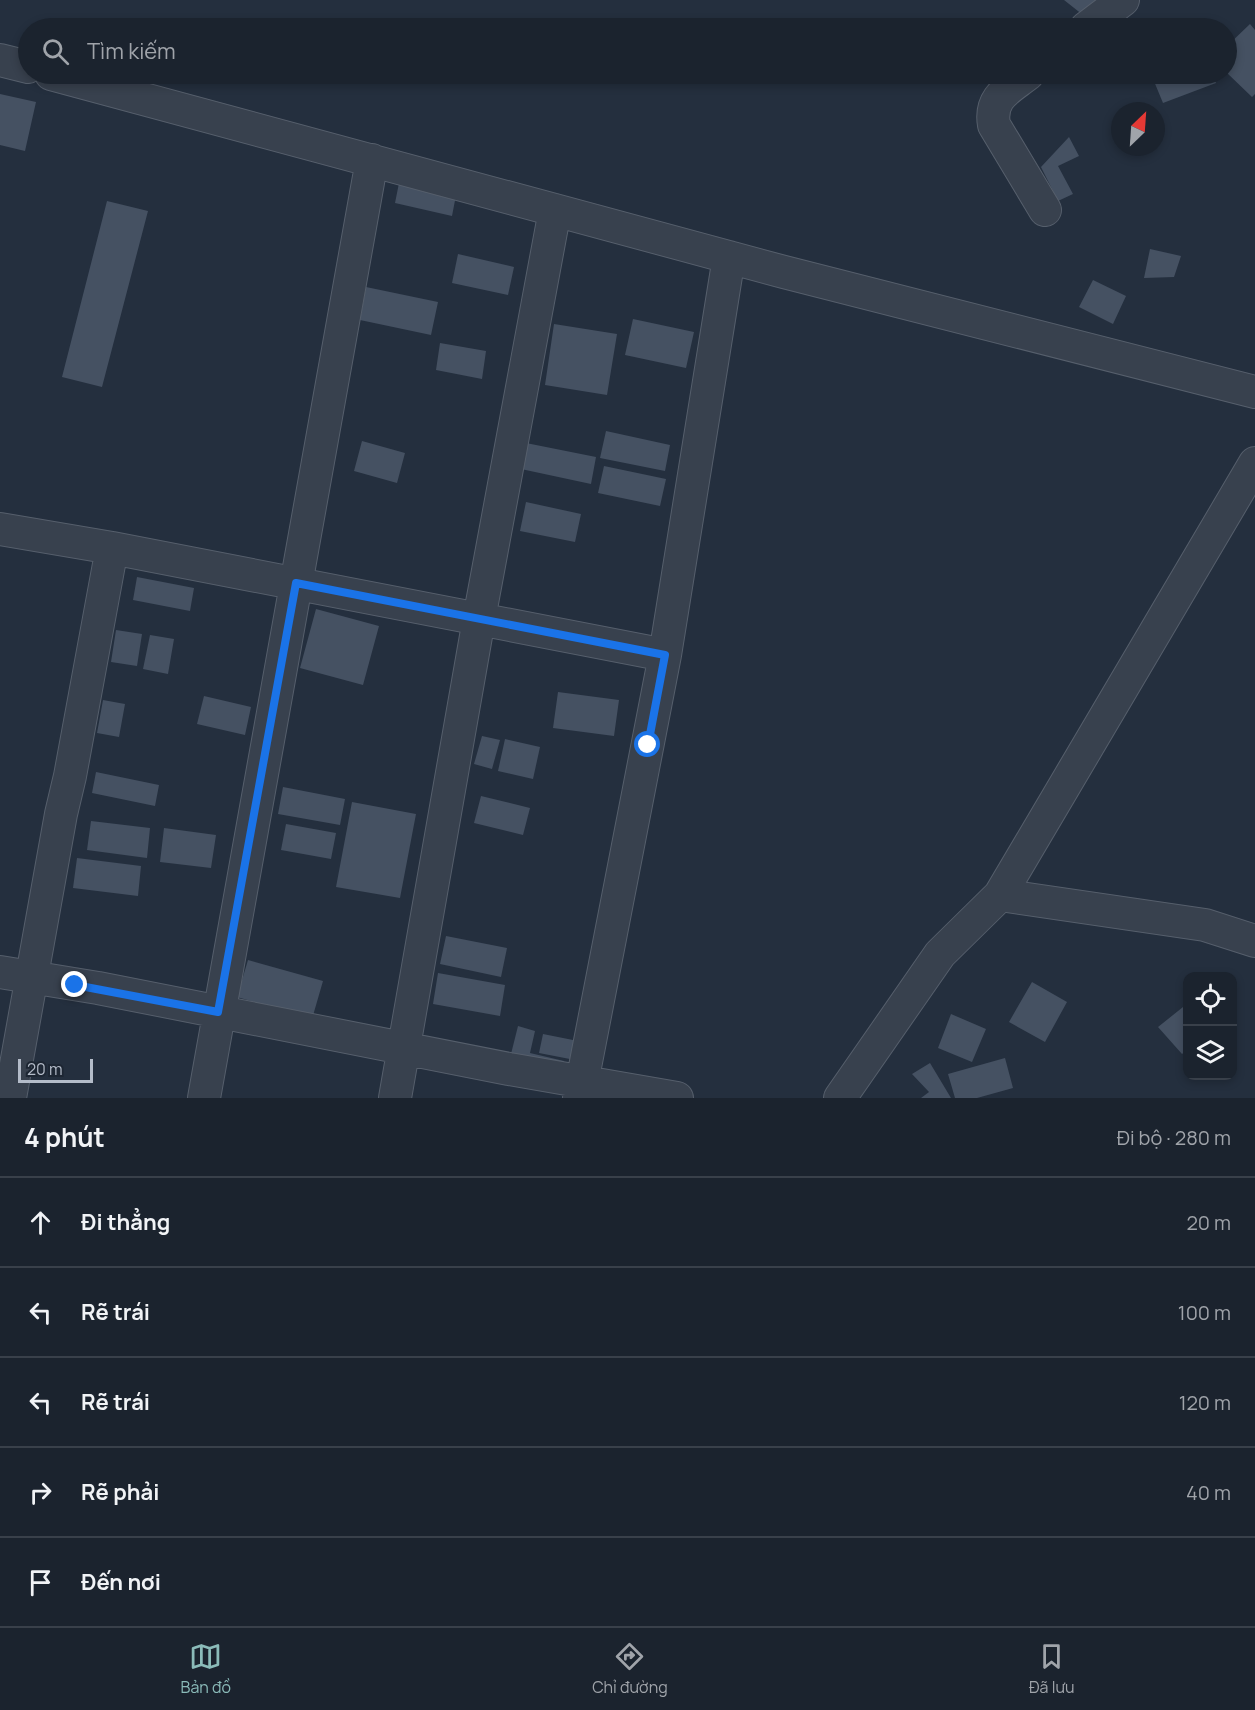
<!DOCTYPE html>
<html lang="vi">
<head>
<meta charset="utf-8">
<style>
	:root { --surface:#1b232e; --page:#282f3a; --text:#f1f3f6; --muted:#a0a4aa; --line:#39404a; --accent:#8bbbb9 }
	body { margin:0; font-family:Manrope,sans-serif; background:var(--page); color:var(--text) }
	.controls { position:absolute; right:18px; bottom:18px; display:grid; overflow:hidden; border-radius:12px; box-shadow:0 3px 9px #0003 }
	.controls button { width:54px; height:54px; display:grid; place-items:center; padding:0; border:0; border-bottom:2px solid var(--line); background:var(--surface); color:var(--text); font:30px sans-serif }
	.compass { position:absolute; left:1111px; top:102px; width:54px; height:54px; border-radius:50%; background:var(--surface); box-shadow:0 3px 9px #0003; rotate:25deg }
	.scale { position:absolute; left:18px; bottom:15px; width:75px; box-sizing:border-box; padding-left:6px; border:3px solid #b4bcc9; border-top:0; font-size:16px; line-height:21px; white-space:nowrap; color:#b4bcc9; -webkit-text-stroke:4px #1d2633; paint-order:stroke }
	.stop { position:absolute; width:18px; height:18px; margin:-14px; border:4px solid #1a73e8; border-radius:50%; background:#fff }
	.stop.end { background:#1a73e8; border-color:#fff; box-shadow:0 2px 6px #0008 }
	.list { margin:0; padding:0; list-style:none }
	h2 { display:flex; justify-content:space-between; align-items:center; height:78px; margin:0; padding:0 24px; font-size:26px }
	h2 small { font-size:20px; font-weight:400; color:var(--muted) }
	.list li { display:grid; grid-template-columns:39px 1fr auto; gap:18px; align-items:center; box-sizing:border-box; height:90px; padding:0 24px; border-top:2px solid var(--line) }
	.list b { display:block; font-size:22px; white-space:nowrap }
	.list em { font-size:20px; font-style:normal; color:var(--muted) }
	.icon { flex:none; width:33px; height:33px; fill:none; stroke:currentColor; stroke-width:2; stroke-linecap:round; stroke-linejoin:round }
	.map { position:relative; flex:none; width:1255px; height:1098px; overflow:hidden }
	.search { position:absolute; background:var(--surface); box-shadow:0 3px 9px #0003; left:18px; right:18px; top:18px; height:66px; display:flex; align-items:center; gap:15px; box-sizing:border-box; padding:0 21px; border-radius:33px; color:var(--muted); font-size:22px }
	.sheet { height:528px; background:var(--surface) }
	nav { display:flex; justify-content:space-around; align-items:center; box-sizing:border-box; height:84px; border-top:2px solid var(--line); background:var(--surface); font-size:16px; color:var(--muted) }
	nav a { display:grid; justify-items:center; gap:3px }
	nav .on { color:var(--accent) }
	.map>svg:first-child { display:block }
</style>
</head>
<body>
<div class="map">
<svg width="1255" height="1098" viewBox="0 0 1255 1098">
	<rect width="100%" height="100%" fill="#242f3e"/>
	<path fill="#455162" d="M 1064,0 L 1096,0 L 1083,15 Z
		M 1250,24 L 1255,30 L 1255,94 L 1252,97 L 1226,72 L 1226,47 Z
		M 1151,74 L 1212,74 L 1216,83 L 1163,103 Z
		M 0,94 L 36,102 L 25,151 L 0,145 Z
		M 1069,137 L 1079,156 L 1058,166 L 1073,194 L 1058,201 L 1041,167 Z
		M 400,178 L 457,190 L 452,216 L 395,203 Z
		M 107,201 L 148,211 L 102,387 L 62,377 Z
		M 1150,249 L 1181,256 L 1174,277 L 1144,278 Z
		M 458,254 L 514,267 L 508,295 L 452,283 Z
		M 1093,280 L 1126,296 L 1113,324 L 1079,307 Z
		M 366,287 L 438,302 L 431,335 L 360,320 Z
		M 633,319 L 694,332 L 686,368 L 625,355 Z
		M 554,324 L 617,334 L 607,395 L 545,385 Z
		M 440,343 L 486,351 L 482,379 L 436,370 Z
		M 606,431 L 670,445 L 665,471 L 600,458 Z
		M 362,441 L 405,453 L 397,483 L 354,471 Z
		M 526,443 L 596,457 L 591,484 L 521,469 Z
		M 604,466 L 666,479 L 660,506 L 598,493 Z
		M 526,502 L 581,514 L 575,542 L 520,531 Z
		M 137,577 L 194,588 L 190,611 L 133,600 Z
		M 316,609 L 379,626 L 363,685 L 300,668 Z
		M 116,630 L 142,634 L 137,666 L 111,662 Z
		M 150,635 L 174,639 L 168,674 L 143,669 Z
		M 558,692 L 619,700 L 614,736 L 553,728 Z
		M 204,696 L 251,707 L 245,735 L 197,724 Z
		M 103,700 L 125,704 L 119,737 L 97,733 Z
		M 482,736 L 500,740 L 492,769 L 474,764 Z
		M 505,739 L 540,747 L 533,779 L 498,771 Z
		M 96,772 L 159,785 L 155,806 L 92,793 Z
		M 283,787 L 345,799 L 340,825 L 278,814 Z
		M 481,796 L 530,808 L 523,835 L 474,823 Z
		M 352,802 L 416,814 L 400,898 L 336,887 Z
		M 91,821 L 150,828 L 147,858 L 87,850 Z
		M 286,824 L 336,833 L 331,859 L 281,850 Z
		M 164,828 L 216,835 L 211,868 L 160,862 Z
		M 77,858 L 141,866 L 138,896 L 73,888 Z
		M 446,936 L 507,948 L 501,977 L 440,964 Z
		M 248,960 L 323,981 L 312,1019 L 237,997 Z
		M 438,973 L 505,985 L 500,1016 L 433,1004 Z
		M 1032,982 L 1067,1002 L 1045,1042 L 1009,1022 Z
		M 1188,1003 L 1188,1049 L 1182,1054 L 1158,1027 Z
		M 951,1014 L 986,1029 L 972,1062 L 938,1048 Z
		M 518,1026 L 535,1031 L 530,1053 L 564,1061 L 561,1070 L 510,1058 Z
		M 543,1034 L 578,1041 L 575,1060 L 539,1053 Z
		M 1005,1058 L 1013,1088 L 977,1098 L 955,1098 L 948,1074 Z
		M 930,1063 L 951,1098 L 921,1098 L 929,1092 L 912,1074 Z"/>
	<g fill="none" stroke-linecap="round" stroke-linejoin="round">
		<defs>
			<path id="minor" d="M 1086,28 L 1123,0
				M 0,60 L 28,67
				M 51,74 L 784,272 L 1255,392
				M 1028,74 C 1009,89 989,97 994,125 L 1045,210
				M 0,529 L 112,548 L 665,655 L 579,1098
				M 665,655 L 729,257
				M 1000,895 L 1205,925 L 1255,941
				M 0,972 L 98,988 L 509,1069 L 677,1098
				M 10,1098 L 61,814 L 70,776 L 112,548
				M 204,1098 L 372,160
				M 395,1098 L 479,619 L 555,210
				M 840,1098 L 940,954 L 1000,895 L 1255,463"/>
		</defs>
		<use href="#minor" stroke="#565f6c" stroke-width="34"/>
		<use href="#minor" stroke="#38414e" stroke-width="32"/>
	</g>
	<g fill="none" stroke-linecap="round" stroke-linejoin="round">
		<path stroke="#1a73e8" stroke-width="8" d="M 75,985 L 218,1012 L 296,583 L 665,655 L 648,745"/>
	</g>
</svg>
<div class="controls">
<button><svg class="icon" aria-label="locate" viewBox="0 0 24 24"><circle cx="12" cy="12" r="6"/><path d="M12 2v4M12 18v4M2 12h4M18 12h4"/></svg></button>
<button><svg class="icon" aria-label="layers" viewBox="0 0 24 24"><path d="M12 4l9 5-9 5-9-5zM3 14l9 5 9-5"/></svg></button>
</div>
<svg class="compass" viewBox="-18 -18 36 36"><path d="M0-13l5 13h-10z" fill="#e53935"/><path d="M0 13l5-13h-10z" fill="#a0a4aa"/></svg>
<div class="scale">20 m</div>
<div class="stop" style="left:648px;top:745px"></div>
<div class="stop end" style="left:75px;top:985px"></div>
<div class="search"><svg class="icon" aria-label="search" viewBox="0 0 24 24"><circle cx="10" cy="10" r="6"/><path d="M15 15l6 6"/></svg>Tìm kiếm</div>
</div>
<section class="sheet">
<h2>4 phút<small>Đi bộ · 280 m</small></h2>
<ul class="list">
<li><svg class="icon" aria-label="ahead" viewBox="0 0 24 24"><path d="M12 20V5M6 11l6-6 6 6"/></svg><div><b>Đi thẳng</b></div><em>20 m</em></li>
<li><svg class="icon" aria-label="left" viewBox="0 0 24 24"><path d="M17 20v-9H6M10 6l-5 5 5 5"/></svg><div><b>Rẽ trái</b></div><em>100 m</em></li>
<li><svg class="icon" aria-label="left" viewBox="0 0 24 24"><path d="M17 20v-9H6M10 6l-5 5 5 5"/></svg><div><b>Rẽ trái</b></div><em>120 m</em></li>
<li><svg class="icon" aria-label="right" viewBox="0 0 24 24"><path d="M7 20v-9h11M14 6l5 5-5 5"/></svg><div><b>Rẽ phải</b></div><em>40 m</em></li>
<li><svg class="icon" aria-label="arrive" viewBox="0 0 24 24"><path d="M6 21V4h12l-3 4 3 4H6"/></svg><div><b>Đến nơi</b></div></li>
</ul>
</section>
<nav>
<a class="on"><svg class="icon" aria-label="map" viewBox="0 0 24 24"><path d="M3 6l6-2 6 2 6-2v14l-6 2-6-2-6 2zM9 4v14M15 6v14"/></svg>Bản đồ</a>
<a><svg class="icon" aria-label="directions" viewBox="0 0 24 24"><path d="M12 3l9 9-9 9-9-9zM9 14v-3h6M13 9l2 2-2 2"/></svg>Chỉ đường</a>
<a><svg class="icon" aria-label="saved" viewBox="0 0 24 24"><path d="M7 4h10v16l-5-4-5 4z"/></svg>Đã lưu</a>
</nav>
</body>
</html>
